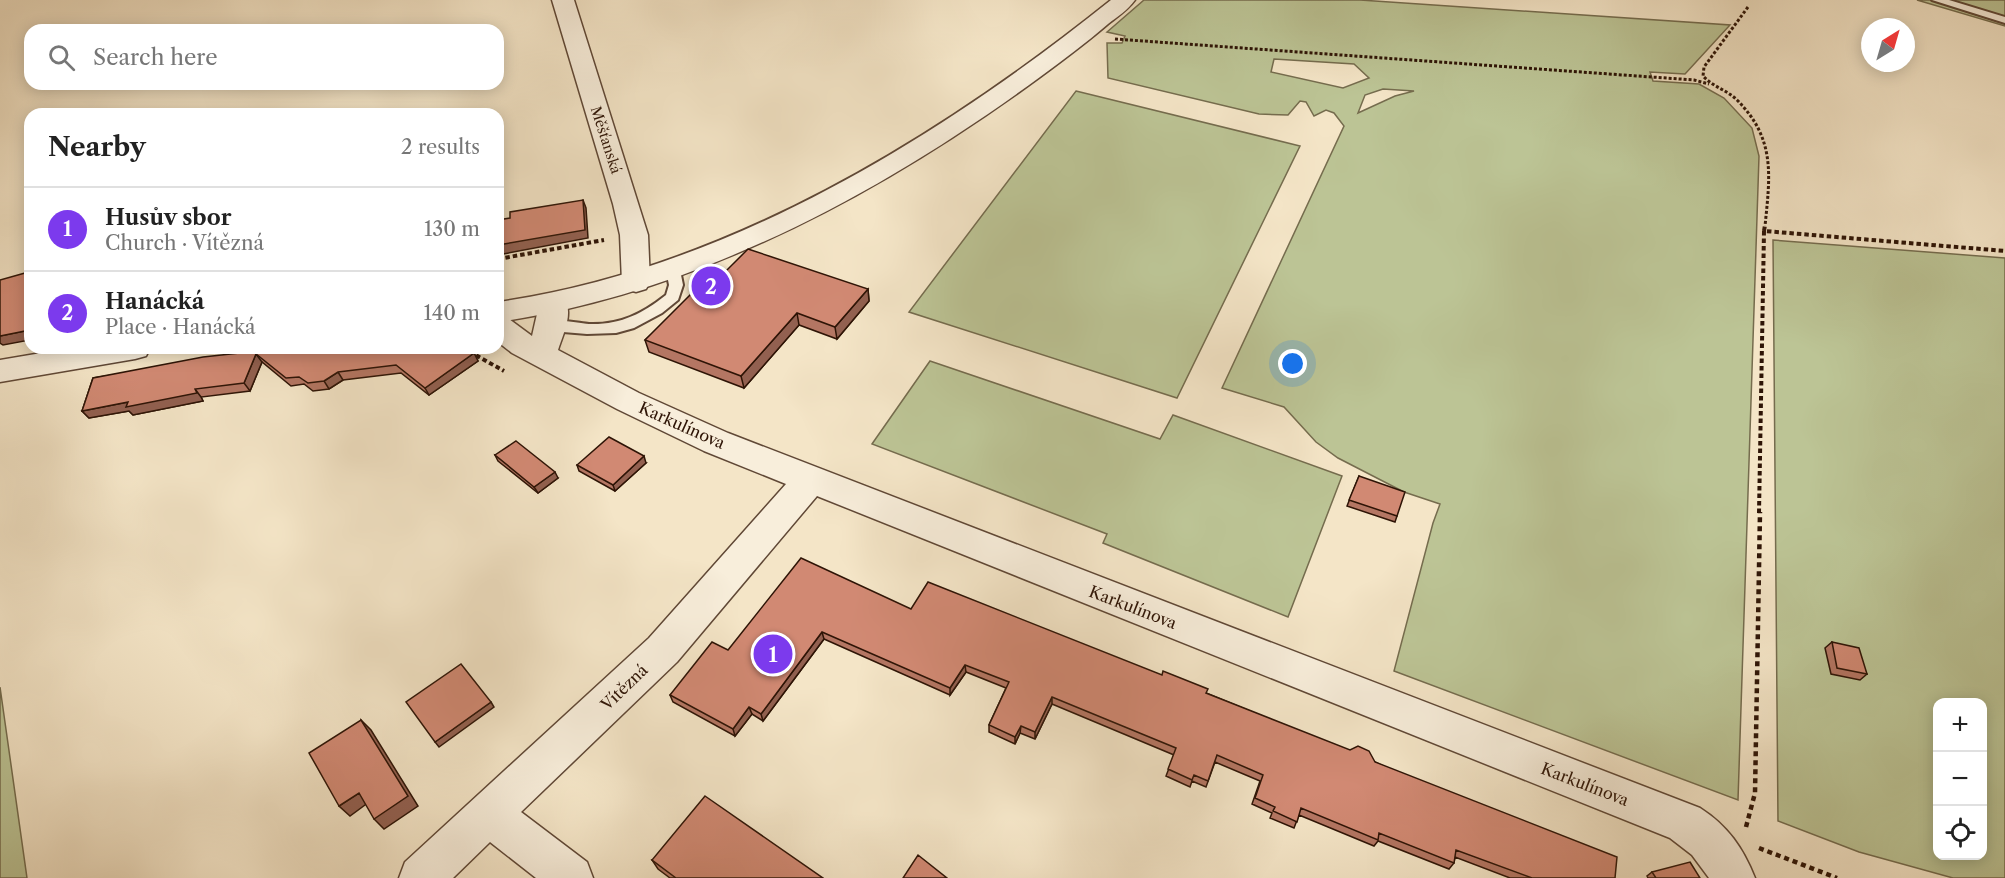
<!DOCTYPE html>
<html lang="en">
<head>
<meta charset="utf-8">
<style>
	:root { --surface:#fff; --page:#f2f2f2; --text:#222; --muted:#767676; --line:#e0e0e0; --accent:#7c3aed }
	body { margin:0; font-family:"Libre Caslon Text",serif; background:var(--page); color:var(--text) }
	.controls { position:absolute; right:18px; bottom:18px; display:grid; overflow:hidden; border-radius:12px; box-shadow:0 3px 15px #0003 }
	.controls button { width:54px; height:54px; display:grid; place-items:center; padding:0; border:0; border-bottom:2px solid var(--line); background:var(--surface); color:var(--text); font:30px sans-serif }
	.compass { position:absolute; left:1861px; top:18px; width:54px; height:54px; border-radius:50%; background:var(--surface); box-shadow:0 3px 15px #0003; rotate:37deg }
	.you { position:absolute; left:1293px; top:364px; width:21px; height:21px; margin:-15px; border:4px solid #fff; border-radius:50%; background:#1a73e8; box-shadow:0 0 0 9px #1a73e833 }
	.badge { display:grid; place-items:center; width:39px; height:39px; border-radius:50%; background:var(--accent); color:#fff; font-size:20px; font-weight:700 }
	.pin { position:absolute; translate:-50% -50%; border:3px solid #fff; box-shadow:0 2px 6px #0006 }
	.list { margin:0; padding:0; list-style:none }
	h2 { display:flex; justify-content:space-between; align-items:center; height:78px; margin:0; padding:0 24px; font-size:26px }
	h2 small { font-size:20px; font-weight:400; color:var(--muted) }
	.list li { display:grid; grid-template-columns:39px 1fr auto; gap:18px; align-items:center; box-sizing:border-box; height:84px; padding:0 24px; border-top:2px solid var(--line) }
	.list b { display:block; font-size:22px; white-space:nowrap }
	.list p { margin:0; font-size:20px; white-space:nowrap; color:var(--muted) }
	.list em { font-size:20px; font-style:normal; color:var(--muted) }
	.icon { flex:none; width:33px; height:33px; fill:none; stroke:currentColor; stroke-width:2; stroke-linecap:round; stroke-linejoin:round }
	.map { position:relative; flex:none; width:2005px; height:878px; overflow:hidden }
	.search { position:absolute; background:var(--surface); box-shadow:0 3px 15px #0003; left:24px; top:24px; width:480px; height:66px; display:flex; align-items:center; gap:15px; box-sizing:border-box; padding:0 21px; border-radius:18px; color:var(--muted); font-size:22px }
	.panel { position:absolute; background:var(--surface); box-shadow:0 3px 15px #0003; left:24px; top:108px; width:480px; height:246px; border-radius:18px }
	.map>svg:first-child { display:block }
</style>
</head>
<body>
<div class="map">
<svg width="2005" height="878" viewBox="0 0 2005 878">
	<rect width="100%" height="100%" fill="#f4e5c7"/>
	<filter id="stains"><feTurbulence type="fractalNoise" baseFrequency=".00333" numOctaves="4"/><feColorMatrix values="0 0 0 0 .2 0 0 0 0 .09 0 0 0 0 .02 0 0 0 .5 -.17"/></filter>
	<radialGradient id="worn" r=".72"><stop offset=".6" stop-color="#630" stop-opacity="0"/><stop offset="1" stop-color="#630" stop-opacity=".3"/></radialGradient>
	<path fill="#bcc495" stroke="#756c4e" stroke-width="1.5" fill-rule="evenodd" d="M 1144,0 L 1360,0 L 1730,25 L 1685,74 L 1650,72 L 1653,81 L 1699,84 L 1724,98 L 1752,128 L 1759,156 L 1738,800 L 1394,671 L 1433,523 L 1440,504 L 1404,492 L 1338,458 L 1316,442 L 1284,407 L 1222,388 L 1344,126 L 1334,113 L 1326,110 L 1314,116 L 1306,102 L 1300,101 L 1288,115 L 1259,114 L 1108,78 L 1107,43 L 1122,43 L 1125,36 L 1107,32 ZM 1274,59 L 1354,64 L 1369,78 L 1343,88 L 1271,72 ZM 1383,89 L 1414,91 L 1395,96 L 1358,113 L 1365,95 Z
		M 1917,0 L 2005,0 L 2005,26 Z
		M 1076,91 L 1300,146 L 1177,398 L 909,312 Z
		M 1773,240 L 2005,258 L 2005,878 L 1953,878 L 1859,852 L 1778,821 ZM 1938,702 L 1982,702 L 1982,856 L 1938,856 Z
		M 930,361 L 1160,439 L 1173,415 L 1342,476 L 1288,617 L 1103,543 L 1107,534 L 872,444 Z
		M 0,687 L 27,878 L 0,878 Z"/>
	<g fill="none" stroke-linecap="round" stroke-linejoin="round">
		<defs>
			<path id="service" d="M 1932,0 L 1949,0 L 2005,17 L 2005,23 Z
				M 673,265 L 680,270 L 683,285 L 678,300 L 662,313 L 634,328 L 616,333 L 587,334 L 551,331 L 543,326 C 551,316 577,323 589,324 C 620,325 642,314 666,295 L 669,285 L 666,270 Z"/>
			<path id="minor" d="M 552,0 L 574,0 L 648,235 L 650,282 L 646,289 L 636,292 L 626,289 L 622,282 L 620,235 L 613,204 Z
				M 554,295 L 564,298 C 574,313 563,334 558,350 L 639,393 L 728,433 L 1700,808 C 1728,826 1743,848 1755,878 L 1709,878 L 1692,855 L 1670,838 L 817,496 L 677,662 L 521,812 L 587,862 L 593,878 L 536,878 L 490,842 L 453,878 L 399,878 L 405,862 L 649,638 L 786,484 L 704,451 L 617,409 L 512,353 L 498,342 L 498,316 L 509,319 L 532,336 L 539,305 L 544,298 Z"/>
			<path id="tertiary" d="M 1111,0 L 1135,0 C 1128,10 1117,17 1108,24 C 1086,43 1063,60 1040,77 C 879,195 696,293 498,322 L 498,302 C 724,270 935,141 1111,0 Z
				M 71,348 L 150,348 L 146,356 L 135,359 L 0,382 L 0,360 Z"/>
		</defs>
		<use href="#service" stroke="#604836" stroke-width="4"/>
		<use href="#minor" stroke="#604836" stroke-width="3"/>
		<use href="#tertiary" stroke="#604836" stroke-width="3"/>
		<path stroke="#2e1406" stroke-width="3" stroke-dasharray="3 2" stroke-linecap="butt" d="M 1748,7 L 1704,67 L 1703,76 C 1713,87 1727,90 1737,100 C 1776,139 1770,176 1765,226
			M 1115,39 L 1694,80 L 1709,84"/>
		<path stroke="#2e1406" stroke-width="4" stroke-dasharray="4.5 3" stroke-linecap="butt" d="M 1764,231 L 1765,225
			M 498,259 L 604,240
			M 463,348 L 504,371
			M 1759,513 L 1764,231 L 2005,251"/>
		<path stroke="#2e1406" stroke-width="4.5" stroke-dasharray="5 4" stroke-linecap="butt" d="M 1746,827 L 1755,793 L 1760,512
			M 1759,848 L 1837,878"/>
		<use href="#service" fill="#f8eedb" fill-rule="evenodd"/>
		<use href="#minor" fill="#f8eedb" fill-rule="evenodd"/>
		<use href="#tertiary" fill="#f8eedb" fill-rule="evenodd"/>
	</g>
	<path fill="#b47663" stroke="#2e1406" stroke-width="1.5" d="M 725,272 L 868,289 L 869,301 L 837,339 L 799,325 L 744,388 L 649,352 L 645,340 Z
		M 286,348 L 474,353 L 478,361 L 429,395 L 401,373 L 343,380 L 329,389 L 313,391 L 304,384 L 291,386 L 262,362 L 250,391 L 201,397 L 203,401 L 133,415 L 129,411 L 89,418 L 82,411 L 93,378 Z
		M 495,455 L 558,478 L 538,493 L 498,461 Z
		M 646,463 L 615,491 L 579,471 L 577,465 Z
		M 1359,476 L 1397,516 L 1395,522 L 1347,506 Z
		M 911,609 L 1206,693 L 1375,762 L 1615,878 L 1510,878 L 1455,857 L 1454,863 L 1449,869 L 1378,841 L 1374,846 L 1299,815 L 1294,828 L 1270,818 L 1272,813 L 1252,804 L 1260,781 L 1215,762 L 1206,787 L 1192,781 L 1190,787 L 1166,776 L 1174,755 L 1052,704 L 1035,739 L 1020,733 L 1015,744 L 989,732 L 989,725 L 1006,688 L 966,672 L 950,695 L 824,639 L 763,721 L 752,714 L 735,736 L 673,702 L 670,695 L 728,650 Z
		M 1832,642 L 1867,674 L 1860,680 L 1831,674 L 1825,648 Z
		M 652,860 L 823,878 L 670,878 L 658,869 Z
		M 1652,872 L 1700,878 L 1648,878 L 1647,876 Z"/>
	<path fill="#926050" stroke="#2e1406" stroke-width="1.5" d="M 583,200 L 586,208 L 588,238 L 498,255 L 498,245 Z
		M 25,273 L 30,279 L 30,296 L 27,292 Z
		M 868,289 L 869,301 L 837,339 L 835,327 Z
		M 797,313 L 799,325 L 744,388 L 741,376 Z
		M 30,330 L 30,340 L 3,345 L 0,343 L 0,336 Z
		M 474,353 L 478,361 L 429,395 L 425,388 Z
		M 256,354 L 262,362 L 250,391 L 244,383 Z
		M 338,372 L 343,380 L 329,389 L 324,381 Z
		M 195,389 L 201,397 L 203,401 L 133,415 L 129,411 L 89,418 L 82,411 Z
		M 644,456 L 646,463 L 615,491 L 613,485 Z
		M 555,472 L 558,478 L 538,493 L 534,487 Z
		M 822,632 L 824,639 L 763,721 L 761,714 Z
		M 965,665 L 966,672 L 950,695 L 950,688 Z
		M 1052,697 L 1052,704 L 1035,739 L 1035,732 Z
		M 491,702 L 494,707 L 439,747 L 435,742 Z
		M 749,707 L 752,714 L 735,736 L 733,729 Z
		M 361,720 L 371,730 L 418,806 L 384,829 L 374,819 Z
		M 1021,726 L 1020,733 L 1015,744 L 1015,737 Z
		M 359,793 L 369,802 L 350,816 L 339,806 Z"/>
	<path fill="#d18973" stroke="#2e1406" stroke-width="1.5" d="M 583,200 L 585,230 L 498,245 L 498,220 L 510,218 L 510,212 Z
		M 748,249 L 868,289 L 835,327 L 797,313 L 741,376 L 645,340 L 716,269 L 725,272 Z
		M 25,273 L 27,292 L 30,291 L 30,330 L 0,336 L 0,280 Z
		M 286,348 L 465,348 L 474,353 L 425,388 L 396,365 L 338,372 L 324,381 L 308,383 L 299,377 L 286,378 L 256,354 L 244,383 L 195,389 L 197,393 L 126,407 L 128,402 L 82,411 L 93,378 L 203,357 Z
		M 609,437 L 644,456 L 613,485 L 577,465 Z
		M 516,441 L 555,472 L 534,487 L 495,455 Z
		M 1359,476 L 1405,492 L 1397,516 L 1349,500 Z
		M 801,558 L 911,609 L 928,582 L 1162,675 L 1163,671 L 1208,689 L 1206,693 L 1350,750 L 1358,746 L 1369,751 L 1375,762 L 1617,857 L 1615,878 L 1532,878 L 1456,850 L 1454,863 L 1379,833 L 1378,840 L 1301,808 L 1297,822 L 1273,811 L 1275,807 L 1255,798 L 1263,775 L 1217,755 L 1208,781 L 1194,775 L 1192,780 L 1168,769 L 1176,748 L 1052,697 L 1035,732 L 1021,726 L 1015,737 L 989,725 L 1009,682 L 965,665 L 950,688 L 822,632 L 761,714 L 749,707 L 733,729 L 670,695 L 712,642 L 728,650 Z
		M 1832,642 L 1859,648 L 1867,674 L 1837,668 Z
		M 461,664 L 491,702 L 435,742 L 406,702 Z
		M 361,720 L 408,796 L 374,819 L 359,793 L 339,806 L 309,753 Z
		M 705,796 L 823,878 L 676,878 L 652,860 Z
		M 918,855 L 947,878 L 903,878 Z
		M 1690,862 L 1700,878 L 1656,878 L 1652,872 Z"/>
	<g text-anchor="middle" stroke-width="6" stroke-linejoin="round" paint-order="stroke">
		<g font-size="14" fill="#2e1406" stroke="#f8eedb">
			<text transform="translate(606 140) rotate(72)" y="5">Měšťanská</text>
		</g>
		<g font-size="16" fill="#2e1406" stroke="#f8eedb">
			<text transform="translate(682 425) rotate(24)" y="6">Karkulínova</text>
			<text transform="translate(1133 607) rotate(21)" y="6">Karkulínova</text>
			<text transform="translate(624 687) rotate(-44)" y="6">Vítězná</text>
			<text transform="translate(1585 784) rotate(21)" y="6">Karkulínova</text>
		</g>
	</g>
	<rect width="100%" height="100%" filter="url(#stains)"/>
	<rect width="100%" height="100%" fill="url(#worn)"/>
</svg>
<div class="controls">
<button>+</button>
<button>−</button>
<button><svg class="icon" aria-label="locate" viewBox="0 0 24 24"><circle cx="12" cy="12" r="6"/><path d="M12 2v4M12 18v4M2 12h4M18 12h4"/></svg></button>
</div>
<svg class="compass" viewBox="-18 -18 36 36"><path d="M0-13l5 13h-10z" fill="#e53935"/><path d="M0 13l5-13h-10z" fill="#767676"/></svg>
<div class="you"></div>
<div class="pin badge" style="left:773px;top:654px">1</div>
<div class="pin badge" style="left:711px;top:286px">2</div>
<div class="search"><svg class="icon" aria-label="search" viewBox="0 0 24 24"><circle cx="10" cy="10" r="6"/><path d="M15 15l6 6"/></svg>Search here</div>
<section class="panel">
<h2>Nearby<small>2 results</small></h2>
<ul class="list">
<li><span class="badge">1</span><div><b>Husův sbor</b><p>Church · Vítězná</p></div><em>130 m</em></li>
<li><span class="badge">2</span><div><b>Hanácká</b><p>Place · Hanácká</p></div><em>140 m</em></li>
</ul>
</section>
</div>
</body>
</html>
